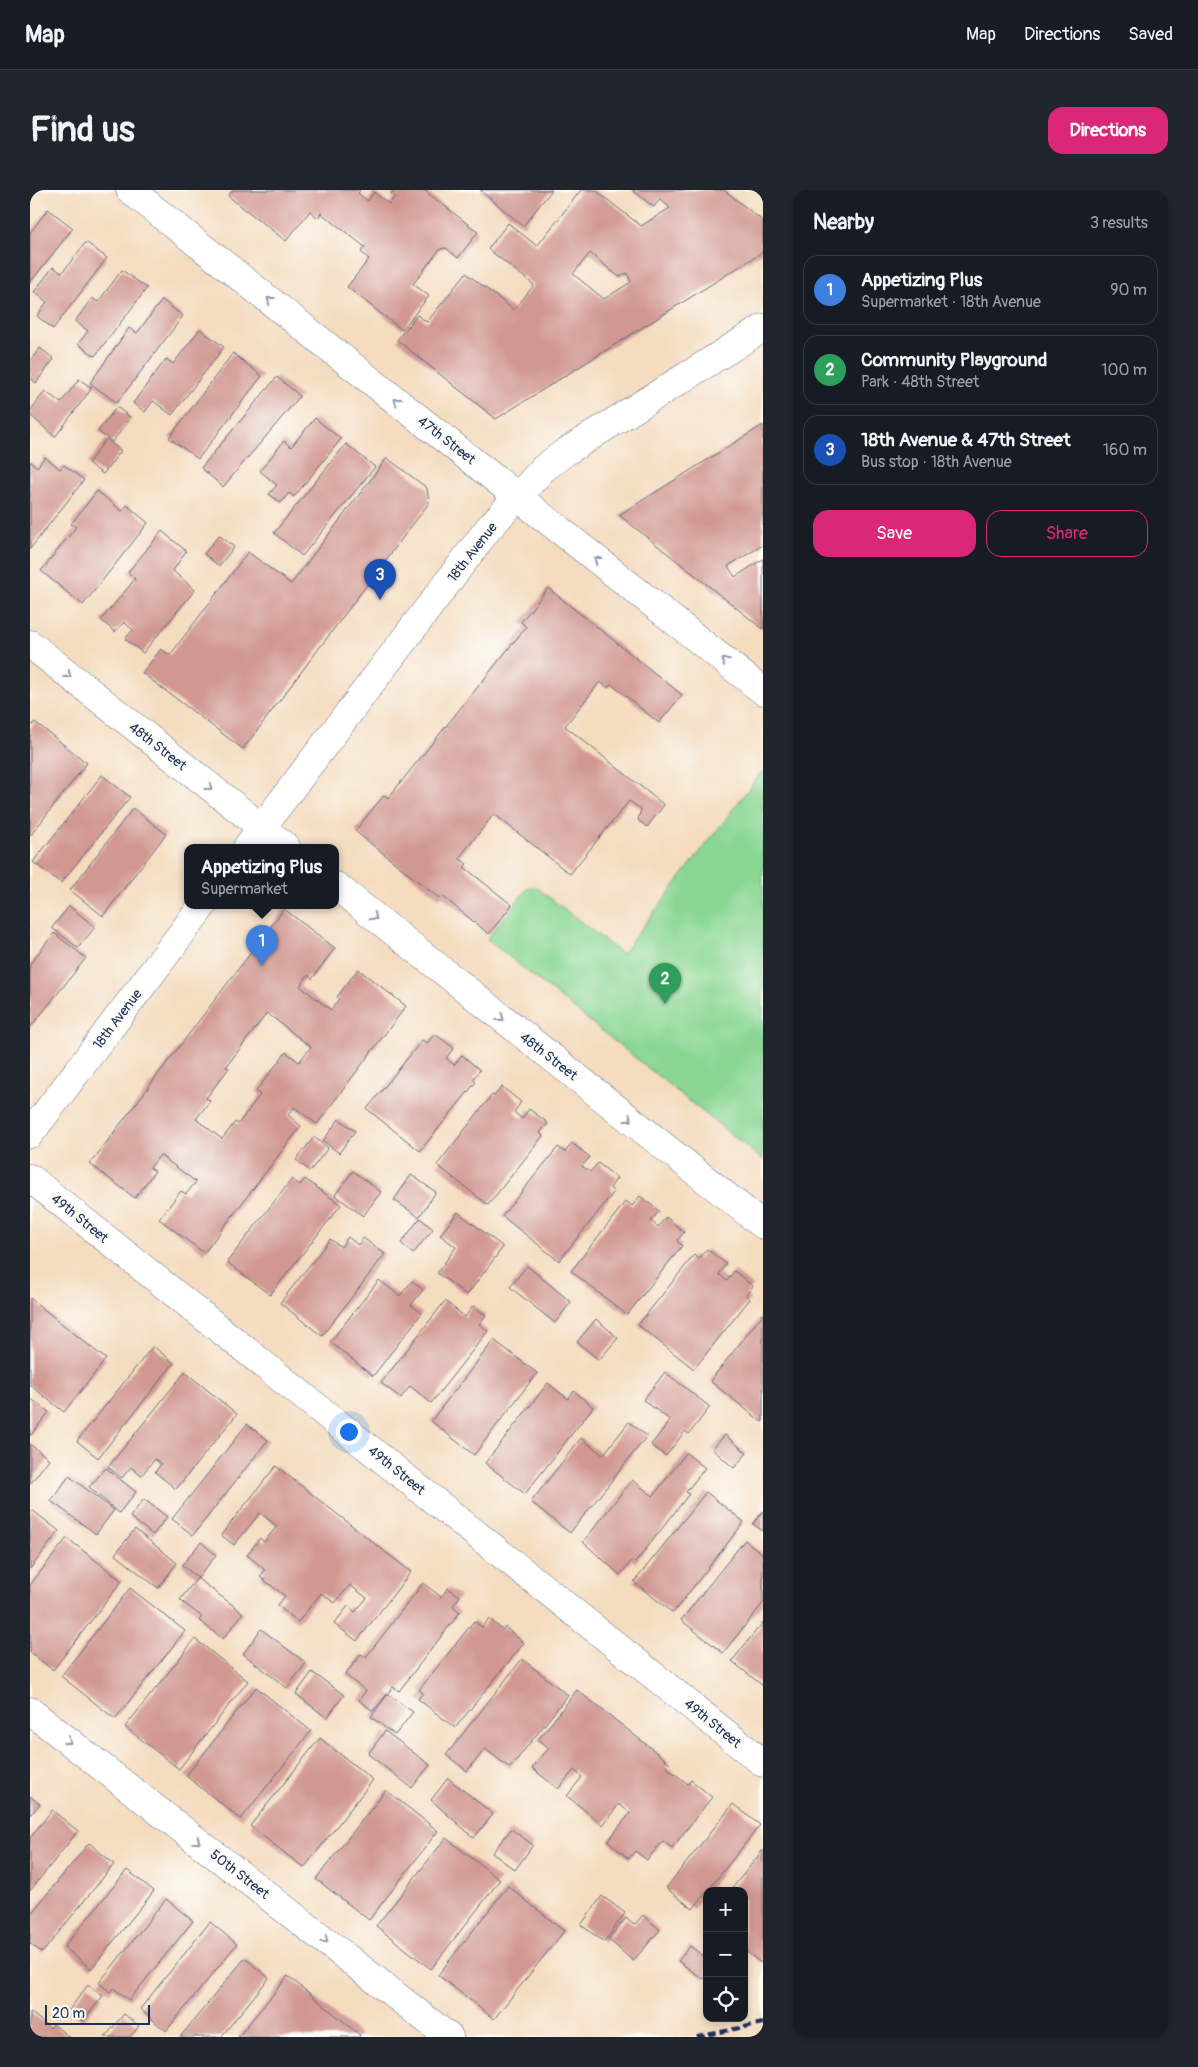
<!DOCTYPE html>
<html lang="en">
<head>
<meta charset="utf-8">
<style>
	:root { --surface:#171b24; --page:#20242c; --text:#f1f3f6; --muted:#9ea1a6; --line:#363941; --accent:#db2777 }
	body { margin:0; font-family:Pangolin,sans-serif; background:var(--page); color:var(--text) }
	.controls { position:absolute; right:15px; bottom:15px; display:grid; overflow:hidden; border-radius:10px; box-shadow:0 2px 8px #0003 }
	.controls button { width:45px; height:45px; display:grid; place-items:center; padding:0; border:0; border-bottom:1px solid var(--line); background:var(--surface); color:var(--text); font:25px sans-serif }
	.scale { position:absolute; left:15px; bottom:12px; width:105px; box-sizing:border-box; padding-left:5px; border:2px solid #1b2f5e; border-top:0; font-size:14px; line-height:18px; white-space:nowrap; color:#1b2f5e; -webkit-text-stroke:4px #fdfcf7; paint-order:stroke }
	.you { position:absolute; left:318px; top:1241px; width:18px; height:18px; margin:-12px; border:4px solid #fff; border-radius:50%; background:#1a73e8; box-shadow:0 0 0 8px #1a73e833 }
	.badge { display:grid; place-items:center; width:32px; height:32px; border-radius:50%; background:var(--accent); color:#fff; font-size:16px; font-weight:700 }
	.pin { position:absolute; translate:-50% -41px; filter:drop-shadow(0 1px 2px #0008) }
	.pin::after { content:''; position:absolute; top:26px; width:18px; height:15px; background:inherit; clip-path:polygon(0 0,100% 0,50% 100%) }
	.popup { position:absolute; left:154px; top:654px; width:155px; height:65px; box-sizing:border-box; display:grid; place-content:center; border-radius:10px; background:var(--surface); filter:drop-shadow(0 1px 4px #0005); font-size:16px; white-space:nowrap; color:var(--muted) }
	.popup b { font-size:19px; color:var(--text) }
	.popup::after { content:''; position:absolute; left:50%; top:100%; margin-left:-10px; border:10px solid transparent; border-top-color:var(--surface) }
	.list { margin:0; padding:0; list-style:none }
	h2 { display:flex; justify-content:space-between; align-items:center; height:65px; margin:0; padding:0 20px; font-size:21px }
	h2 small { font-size:16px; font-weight:400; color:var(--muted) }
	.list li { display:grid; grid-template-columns:32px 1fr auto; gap:15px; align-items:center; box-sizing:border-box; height:70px; margin:0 10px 10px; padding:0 10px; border:1px solid var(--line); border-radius:15px }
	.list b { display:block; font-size:19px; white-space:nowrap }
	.list p { margin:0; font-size:16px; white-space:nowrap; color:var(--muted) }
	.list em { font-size:16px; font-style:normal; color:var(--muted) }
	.actions { display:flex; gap:10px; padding:15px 20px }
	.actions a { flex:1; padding:11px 0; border:1px solid var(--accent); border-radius:15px; text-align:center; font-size:18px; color:var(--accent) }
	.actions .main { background:var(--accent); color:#fff }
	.icon { flex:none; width:28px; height:28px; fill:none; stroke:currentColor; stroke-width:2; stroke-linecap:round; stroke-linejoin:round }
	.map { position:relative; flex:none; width:733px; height:1847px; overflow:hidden; border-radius:15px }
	header { display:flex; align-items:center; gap:30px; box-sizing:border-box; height:70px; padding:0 25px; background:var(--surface); border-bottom:1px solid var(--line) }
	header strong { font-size:24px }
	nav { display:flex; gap:28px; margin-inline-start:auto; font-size:18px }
	.intro { display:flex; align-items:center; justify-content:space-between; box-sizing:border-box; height:120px; padding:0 30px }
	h1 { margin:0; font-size:35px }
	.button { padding:12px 22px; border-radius:15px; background:var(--accent); color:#fff; font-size:18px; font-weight:700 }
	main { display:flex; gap:30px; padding:0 30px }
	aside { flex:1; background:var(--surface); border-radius:15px; box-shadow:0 2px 8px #0003 }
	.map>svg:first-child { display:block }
</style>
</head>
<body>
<header>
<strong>Map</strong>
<nav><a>Map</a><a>Directions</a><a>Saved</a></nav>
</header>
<div class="intro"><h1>Find us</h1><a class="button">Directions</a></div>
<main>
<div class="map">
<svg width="733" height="1847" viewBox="0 0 733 1847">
	<rect width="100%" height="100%" fill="#fdfcf7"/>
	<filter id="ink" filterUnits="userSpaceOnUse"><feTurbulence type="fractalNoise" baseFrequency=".02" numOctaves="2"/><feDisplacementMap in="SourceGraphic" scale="10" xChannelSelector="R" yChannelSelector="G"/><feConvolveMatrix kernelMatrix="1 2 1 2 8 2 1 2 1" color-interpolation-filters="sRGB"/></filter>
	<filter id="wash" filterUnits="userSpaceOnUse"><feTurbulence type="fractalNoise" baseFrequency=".0096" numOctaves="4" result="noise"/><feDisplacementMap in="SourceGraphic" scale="20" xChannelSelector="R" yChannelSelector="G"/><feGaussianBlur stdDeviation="1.12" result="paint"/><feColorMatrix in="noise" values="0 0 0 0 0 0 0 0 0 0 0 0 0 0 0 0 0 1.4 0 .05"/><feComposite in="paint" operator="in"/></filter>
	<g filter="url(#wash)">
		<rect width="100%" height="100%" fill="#f4dcbf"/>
		<path fill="#8ad794" stroke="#528379" d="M 733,580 L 733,970 L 457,749 L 497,699 L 506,697 L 592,764 Z"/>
		<g id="blocks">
			<path fill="#d19892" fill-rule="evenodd" d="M 203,0 L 330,0 L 328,3 L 338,11 L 344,2 L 359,14 L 365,7 L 361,4 L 364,0 L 394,0 L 448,42 L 428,68 L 416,58 L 410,59 L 383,94 L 399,106 L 372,140 L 317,97 L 339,69 L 331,62 L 335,57 L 291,23 L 288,28 L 280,21 L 256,51 L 198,6 Z
				M 450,0 L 522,0 L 493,36 Z
				M 551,0 L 565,0 L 611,36 L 640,18 L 630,9 L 624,17 L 602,0 L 694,0 L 733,31 L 733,62 L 466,229 L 367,150 L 387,125 L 397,132 L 436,83 L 484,120 L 504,95 L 458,59 L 478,33 L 507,56 ZM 560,63 L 589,87 L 597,83 L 601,92 L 574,109 L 543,84 Z
				M 18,19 L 43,38 L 0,93 L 0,43 Z
				M 56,52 L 77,68 L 23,139 L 7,126 L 17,112 L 4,102 L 23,77 L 32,83 Z
				M 92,80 L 117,98 L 65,166 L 48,154 L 58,141 L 45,131 L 62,108 L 68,112 Z
				M 132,110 L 153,126 L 87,213 L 60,193 L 99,138 L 107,143 Z
				M 170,139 L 194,157 L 142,225 L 123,211 L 115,222 L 103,213 L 136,169 L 143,174 Z
				M 10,158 L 24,169 L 6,193 L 0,188 L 0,171 Z
				M 203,163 L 232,186 L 168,269 L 139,248 Z
				M 247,187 L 270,206 L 193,297 L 171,278 Z
				M 49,189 L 62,198 L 25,247 L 0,225 L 0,221 L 15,201 L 31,213 Z
				M 87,217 L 101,228 L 82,252 L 68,241 Z
				M 285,228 L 311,249 L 264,307 L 259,303 L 251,313 L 239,304 L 247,295 L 230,281 L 254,251 L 261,257 Z
				M 733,235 L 733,355 L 698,376 L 705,387 L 733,369 L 733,439 L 589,325 Z
				M 76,249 L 91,261 L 73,284 L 58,273 Z
				M 316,254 L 345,277 L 272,366 L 244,343 Z
				M 15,267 L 30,279 L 34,275 L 54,290 L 0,359 L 0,271 L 7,277 Z
				M 357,268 L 397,298 L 399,313 L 213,559 L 112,483 L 131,459 L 140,465 L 218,362 L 261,394 Z
				M 67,301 L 92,321 L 97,315 L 118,333 L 53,415 L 11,381 L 46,337 L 41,334 Z
				M 132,341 L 156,361 L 143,381 L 165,400 L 113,463 L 95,449 L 103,440 L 94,432 L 85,442 L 71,430 L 105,389 L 98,382 Z
				M 189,345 L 204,357 L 189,376 L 174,364 Z
				M 518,398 L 652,505 L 629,533 L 581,494 L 578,498 L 570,492 L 535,536 L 634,615 L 617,637 L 608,630 L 611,619 L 599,611 L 540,684 L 464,624 L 429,668 L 437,674 L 434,677 L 482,715 L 459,744 L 412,706 L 409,708 L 325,641 L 354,605 L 358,608 L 496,437 L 491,432 Z
				M 5,532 L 57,573 L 0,646 L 0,538 Z
				M 72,585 L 100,607 L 31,693 L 3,672 Z
				M 103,618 L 136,644 L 73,726 L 40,700 Z
				M 39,716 L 65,737 L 48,758 L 22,738 Z
				M 254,719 L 305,758 L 282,789 L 278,785 L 270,796 L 301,820 L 309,809 L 307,807 L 328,779 L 376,816 L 287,934 L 264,917 L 258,925 L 271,936 L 174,1063 L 129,1029 L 151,1001 L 156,1004 L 166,992 L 130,965 L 120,978 L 125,981 L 105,1008 L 60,974 ZM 237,823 L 281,857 L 269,872 L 256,862 L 226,901 L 230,905 L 208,934 L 205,932 L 192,949 L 166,929 L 180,911 L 176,908 L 199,878 L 196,877 Z
				M 24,743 L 56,768 L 0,838 L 0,774 Z
				M 405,844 L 424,858 L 416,868 L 424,875 L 432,865 L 450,880 L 443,889 L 446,892 L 390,961 L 337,919 L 392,850 L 397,853 Z
				M 472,897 L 491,912 L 484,922 L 492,929 L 499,919 L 518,933 L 510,943 L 513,946 L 458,1015 L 407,975 L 462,905 L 464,906 Z
				M 309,929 L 325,941 L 309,963 L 293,951 Z
				M 284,947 L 298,958 L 280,981 L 266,970 Z
				M 542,953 L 560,967 L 552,976 L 557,980 L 560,982 L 568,973 L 587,988 L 580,998 L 584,1002 L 529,1071 L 472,1026 L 528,957 L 535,962 Z
				M 323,981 L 351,1002 L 333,1026 L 305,1005 Z
				M 381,985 L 406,1002 L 389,1027 L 364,1010 Z
				M 262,989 L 270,995 L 275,989 L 311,1015 L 240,1105 L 197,1072 Z
				M 610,1006 L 629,1021 L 621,1031 L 628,1037 L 636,1027 L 654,1042 L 647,1051 L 652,1056 L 597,1125 L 541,1081 L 596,1011 L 602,1016 Z
				M 428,1022 L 473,1057 L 437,1105 L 407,1083 L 426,1057 L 410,1045 Z
				M 390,1028 L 403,1039 L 383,1064 L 371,1053 Z
				M 318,1047 L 328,1055 L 333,1048 L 355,1064 L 292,1146 L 250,1113 L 300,1049 L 311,1057 Z
				M 677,1059 L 696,1074 L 689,1084 L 697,1091 L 704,1081 L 723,1096 L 716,1105 L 720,1109 L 664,1179 L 608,1135 L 664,1065 L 669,1069 Z
				M 497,1076 L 541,1112 L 525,1133 L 480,1097 Z
				M 349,1090 L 370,1106 L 382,1091 L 393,1100 L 381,1115 L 392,1123 L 343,1186 L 300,1152 Z
				M 0,1108 L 76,1169 L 34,1222 L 0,1195 Z
				M 415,1111 L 435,1127 L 443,1116 L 456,1125 L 449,1134 L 458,1141 L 401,1213 L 380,1196 L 371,1208 L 351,1193 Z
				M 733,1124 L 733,1231 L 732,1232 L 680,1191 Z
				M 566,1129 L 588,1148 L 569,1170 L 547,1152 Z
				M 464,1150 L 507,1183 L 444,1265 L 401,1231 Z
				M 123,1156 L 144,1173 L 68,1268 L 47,1251 Z
				M 155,1182 L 207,1224 L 146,1299 L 125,1282 L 131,1274 L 125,1269 L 111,1286 L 101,1277 L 92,1288 L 78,1277 Z
				M 635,1182 L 680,1217 L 659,1244 L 655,1241 L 636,1266 L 621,1255 L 640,1230 L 613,1210 Z
				M 518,1193 L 538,1209 L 544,1201 L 563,1217 L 495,1304 L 455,1273 Z
				M 0,1208 L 19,1222 L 0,1246 Z
				M 599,1232 L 617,1246 L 540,1343 L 501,1312 L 551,1248 L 573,1265 Z
				M 217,1234 L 238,1250 L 163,1345 L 142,1329 Z
				M 695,1245 L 717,1263 L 704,1278 L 682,1259 Z
				M 0,1254 L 19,1269 L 0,1294 Z
				M 656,1263 L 675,1278 L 656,1302 L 659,1304 L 605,1373 L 602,1370 L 590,1385 L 553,1352 L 602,1290 L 623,1306 Z
				M 246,1276 L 381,1382 L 327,1451 L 304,1434 L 318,1416 L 325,1422 L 337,1408 L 320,1395 L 305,1413 L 291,1403 L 268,1432 L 247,1415 L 255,1406 L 230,1387 L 235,1380 L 217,1365 L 230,1348 L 234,1352 L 247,1336 L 230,1323 L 204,1355 L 191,1345 Z
				M 76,1278 L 106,1302 L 89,1323 L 59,1297 Z
				M 39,1286 L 84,1320 L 66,1344 L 21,1311 Z
				M 676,1302 L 714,1332 L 643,1423 L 604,1392 Z
				M 114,1309 L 137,1327 L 123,1345 L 100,1327 Z
				M 2,1320 L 29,1341 L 0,1379 L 0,1322 Z
				M 733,1321 L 733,1341 L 723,1334 Z
				M 105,1339 L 147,1373 L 128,1398 L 85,1364 Z
				M 37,1348 L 92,1391 L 23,1480 L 0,1462 L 0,1395 Z
				M 715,1350 L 733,1364 L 733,1413 L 693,1463 L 651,1430 Z
				M 171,1352 L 186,1365 L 168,1388 L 152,1375 Z
				M 167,1388 L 213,1423 L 193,1449 L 169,1430 L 172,1427 L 150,1410 Z
				M 393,1393 L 411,1407 L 418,1398 L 430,1406 L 423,1416 L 430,1422 L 369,1501 L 363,1497 L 343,1521 L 329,1510 L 336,1501 L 315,1485 L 331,1464 L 336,1467 Z
				M 100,1398 L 155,1441 L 85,1529 L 31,1486 Z
				M 459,1429 L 473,1440 L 475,1437 L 494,1453 L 425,1538 L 388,1509 L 393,1503 L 389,1500 L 444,1431 L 452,1437 Z
				M 733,1432 L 733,1496 L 702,1471 Z
				M 231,1439 L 276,1473 L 257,1498 L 213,1464 Z
				M 165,1449 L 218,1491 L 149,1579 L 95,1537 Z
				M 492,1469 L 538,1505 L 480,1578 L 455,1559 L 437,1581 L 416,1565 Z
				M 282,1482 L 314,1505 L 297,1528 L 266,1504 Z
				M 226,1497 L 281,1541 L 211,1629 L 156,1586 Z
				M 547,1500 L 640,1573 L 636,1577 L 658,1594 L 661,1590 L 682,1607 L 642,1658 L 633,1651 L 617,1670 L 605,1661 L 599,1669 L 578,1651 L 600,1623 L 589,1614 L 573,1635 L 537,1606 L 552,1587 L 544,1580 L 528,1599 L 502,1578 L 519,1558 L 508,1550 Z
				M 358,1504 L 383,1522 L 365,1545 L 341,1527 Z
				M 355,1541 L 400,1575 L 382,1598 L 338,1564 Z
				M 290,1548 L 343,1590 L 274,1678 L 220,1636 Z
				M 418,1588 L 463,1624 L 444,1648 L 401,1610 Z
				M 356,1600 L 408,1641 L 339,1730 L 286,1689 Z
				M 0,1606 L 10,1614 L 0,1625 Z
				M 703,1614 L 730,1635 L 663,1719 L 636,1698 Z
				M 22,1620 L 48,1641 L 0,1701 L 0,1648 Z
				M 481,1639 L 503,1655 L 485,1680 L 462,1663 Z
				M 416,1648 L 470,1690 L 401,1779 L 346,1736 Z
				M 59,1653 L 84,1674 L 12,1763 L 0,1753 L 0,1725 Z
				M 733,1660 L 733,1770 L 731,1773 L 714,1760 L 714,1701 L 700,1701 Z
				M 97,1680 L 124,1701 L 61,1779 L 34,1757 Z
				M 478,1696 L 534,1741 L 464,1829 L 408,1785 Z
				M 572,1706 L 595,1723 L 574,1752 L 551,1735 Z
				M 136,1709 L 163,1731 L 99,1810 L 83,1798 L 80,1802 L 69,1793 Z
				M 613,1725 L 630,1740 L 603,1771 L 578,1749 L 596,1728 L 604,1735 Z
				M 180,1732 L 207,1754 L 136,1841 L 110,1819 Z
				M 660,1756 L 677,1769 L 677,1784 L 673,1789 L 648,1771 Z
				M 215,1768 L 239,1788 L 191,1847 L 150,1847 Z
				M 258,1786 L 330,1845 L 329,1847 L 208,1847 Z
				M 58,1795 L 73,1806 L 53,1831 L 39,1820 Z
				M 0,1822 L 20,1838 L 23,1834 L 39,1847 L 0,1847 Z
				M 94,1824 L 109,1836 L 100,1847 L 75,1847 Z"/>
		</g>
	</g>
	<g filter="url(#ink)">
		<use href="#blocks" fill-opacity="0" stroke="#676c80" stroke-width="1"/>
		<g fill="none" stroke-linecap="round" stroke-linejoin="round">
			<defs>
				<path id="minor" d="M 100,0 L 733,501
					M 0,454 L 256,657
					M 217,657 L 458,339 L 513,279 L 534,263 L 733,138
					M 306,696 L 733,1035
					M 0,944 L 173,715
					M 0,988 L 733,1573
					M 0,1521 L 419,1847"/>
			</defs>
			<use href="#minor" stroke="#676c80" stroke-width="29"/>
			<use href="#minor" stroke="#fff" stroke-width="28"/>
			<path stroke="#1b2f5e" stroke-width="4" stroke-dasharray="8 4" stroke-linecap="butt" d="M 667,1847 L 733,1833"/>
		</g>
		<defs><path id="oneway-chevron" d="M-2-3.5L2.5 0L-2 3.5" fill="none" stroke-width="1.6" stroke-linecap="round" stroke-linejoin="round" transform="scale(1.25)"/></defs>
		<g stroke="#8d97ae">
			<use href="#oneway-chevron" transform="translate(240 110) rotate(-142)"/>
			<use href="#oneway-chevron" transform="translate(367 211) rotate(-142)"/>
			<use href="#oneway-chevron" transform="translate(567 370) rotate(-142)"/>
			<use href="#oneway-chevron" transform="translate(695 471) rotate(-142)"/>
			<use href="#oneway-chevron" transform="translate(38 485) rotate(38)"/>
			<use href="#oneway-chevron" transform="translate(179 597) rotate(38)"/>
			<use href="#oneway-chevron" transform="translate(344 727) rotate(38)"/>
			<use href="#oneway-chevron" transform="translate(471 828) rotate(38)"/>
			<use href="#oneway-chevron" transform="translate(599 929) rotate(38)"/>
			<use href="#oneway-chevron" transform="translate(38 1551) rotate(38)"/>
			<use href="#oneway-chevron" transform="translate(167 1651) rotate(38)"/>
			<use href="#oneway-chevron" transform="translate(295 1750) rotate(38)"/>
		</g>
	</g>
	<g text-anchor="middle" stroke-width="4" stroke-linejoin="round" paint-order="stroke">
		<g font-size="14" fill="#1b2f5e" stroke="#fdfcf7">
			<text transform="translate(417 250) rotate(38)" y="5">47th Street</text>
			<text transform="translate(442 362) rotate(-52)" y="5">18th Avenue</text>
			<text transform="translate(128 556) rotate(38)" y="5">48th Street</text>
			<text transform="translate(87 829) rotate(-53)" y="5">18th Avenue</text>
			<text transform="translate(519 866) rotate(38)" y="5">48th Street</text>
			<text transform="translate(50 1028) rotate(39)" y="5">49th Street</text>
			<text transform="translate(367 1280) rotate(39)" y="5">49th Street</text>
			<text transform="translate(683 1533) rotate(39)" y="5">49th Street</text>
			<text transform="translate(210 1684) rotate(38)" y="5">50th Street</text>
		</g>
	</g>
</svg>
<div class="controls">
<button>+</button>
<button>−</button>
<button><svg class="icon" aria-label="locate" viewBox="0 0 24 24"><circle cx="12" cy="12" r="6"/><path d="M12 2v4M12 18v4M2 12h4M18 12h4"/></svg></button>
</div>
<div class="scale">20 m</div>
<div class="you"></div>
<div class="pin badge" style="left:232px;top:776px;background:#3f7fe0">1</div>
<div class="popup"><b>Appetizing Plus</b>Supermarket</div>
<div class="pin badge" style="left:635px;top:814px;background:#2e9e5b">2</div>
<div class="pin badge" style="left:350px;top:410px;background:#1a4fb4">3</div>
</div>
<aside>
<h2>Nearby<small>3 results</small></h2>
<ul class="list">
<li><span class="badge" style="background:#3f7fe0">1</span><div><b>Appetizing Plus</b><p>Supermarket · 18th Avenue</p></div><em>90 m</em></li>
<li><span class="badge" style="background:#2e9e5b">2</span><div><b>Community Playground</b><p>Park · 48th Street</p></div><em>100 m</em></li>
<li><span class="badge" style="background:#1a4fb4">3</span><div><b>18th Avenue &amp; 47th Street</b><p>Bus stop · 18th Avenue</p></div><em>160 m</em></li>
</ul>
<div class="actions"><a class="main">Save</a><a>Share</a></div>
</aside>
</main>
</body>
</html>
